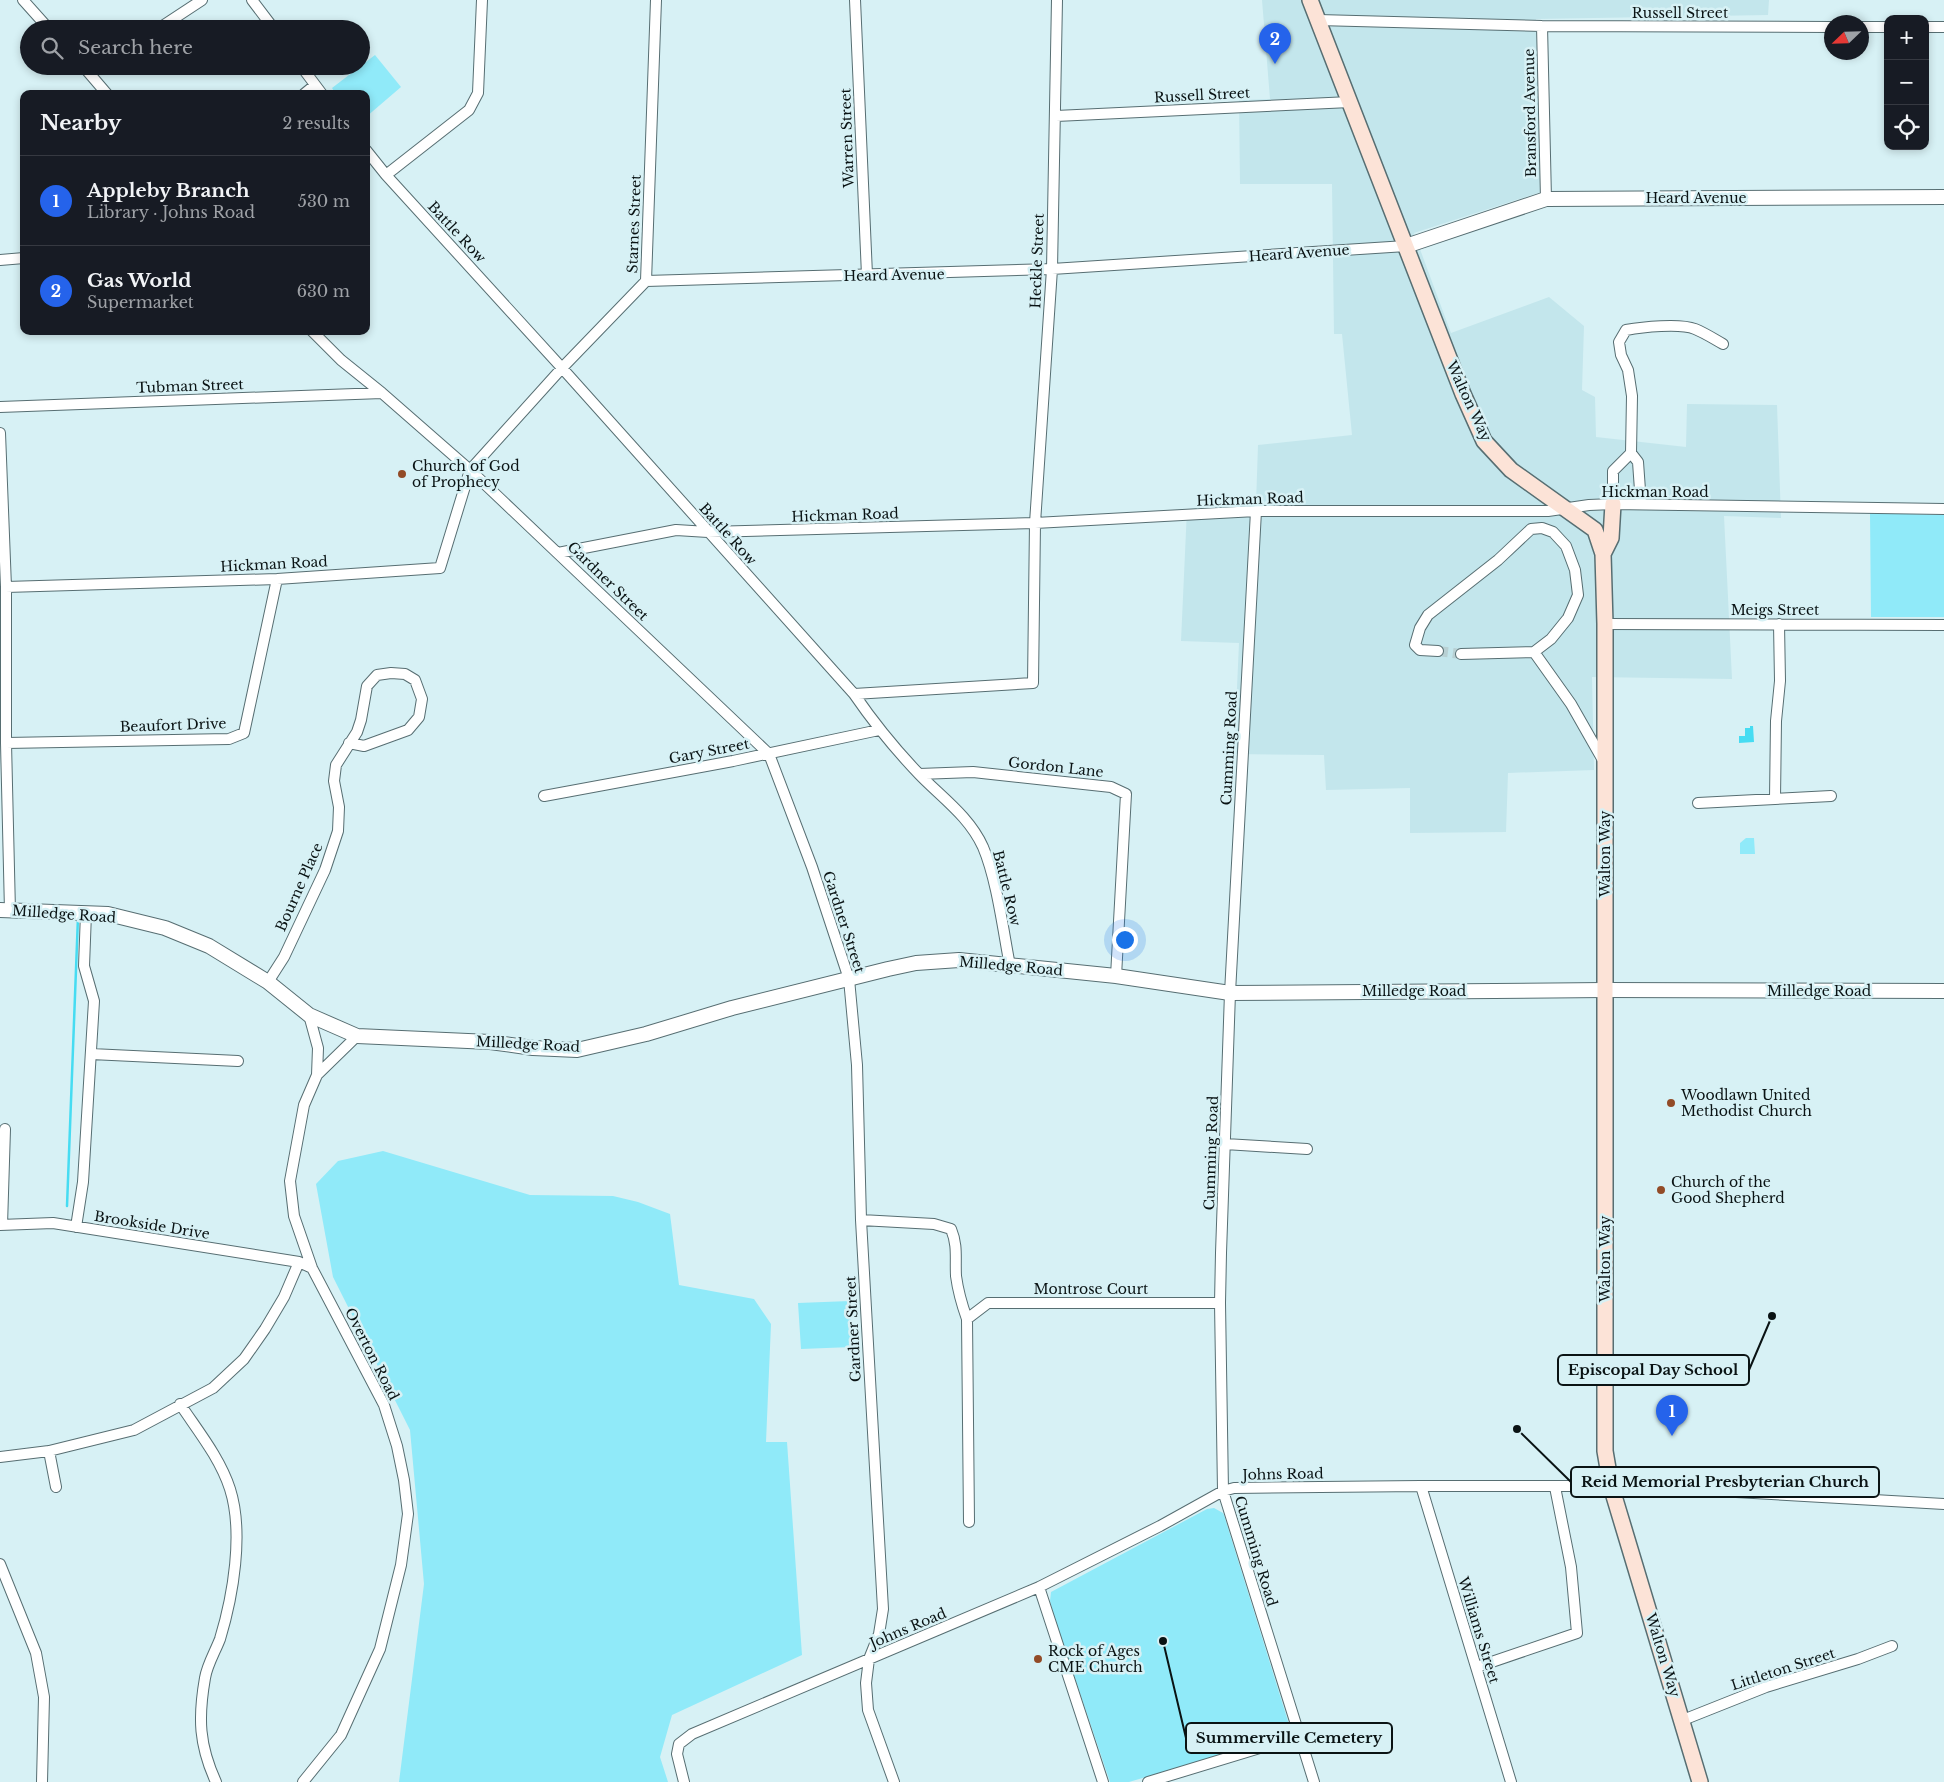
<!DOCTYPE html>
<html lang="en">
<head>
<meta charset="utf-8">
<style>
	:root { --surface:#171b24; --page:#20242c; --text:#f1f3f6; --muted:#9ea1a6; --line:#363941; --accent:#2563eb }
	body { margin:0; font-family:"Libre Baskerville",serif; background:var(--page); color:var(--text) }
	.controls { position:absolute; right:15px; top:15px; display:grid; overflow:hidden; border-radius:10px; box-shadow:0 2px 8px #0003 }
	.controls button { width:45px; height:45px; display:grid; place-items:center; padding:0; border:0; border-bottom:1px solid var(--line); background:var(--surface); color:var(--text); font:25px sans-serif }
	.compass { position:absolute; left:1824px; top:15px; width:45px; height:45px; border-radius:50%; background:var(--surface); box-shadow:0 2px 8px #0003; rotate:247deg }
	.you { position:absolute; left:1124px; top:939px; width:18px; height:18px; margin:-12px; border:4px solid #fff; border-radius:50%; background:#1a73e8; box-shadow:0 0 0 8px #1a73e833 }
	.badge { display:grid; place-items:center; width:32px; height:32px; border-radius:50%; background:var(--accent); color:#fff; font-size:16px; font-weight:700 }
	.pin { position:absolute; translate:-50% -41px; filter:drop-shadow(0 1px 2px #0008) }
	.pin::after { content:''; position:absolute; top:26px; width:18px; height:15px; background:inherit; clip-path:polygon(0 0,100% 0,50% 100%) }
	.list { margin:0; padding:0; list-style:none }
	h2 { display:flex; justify-content:space-between; align-items:center; height:65px; margin:0; padding:0 20px; font-size:21px }
	h2 small { font-size:16px; font-weight:400; color:var(--muted) }
	.list li { display:grid; grid-template-columns:32px 1fr auto; gap:15px; align-items:center; box-sizing:border-box; height:90px; padding:0 20px; border-top:1px solid var(--line) }
	.list b { display:block; font-size:19px; white-space:nowrap }
	.list p { margin:0; font-size:16px; white-space:nowrap; color:var(--muted) }
	.list em { font-size:16px; font-style:normal; color:var(--muted) }
	.icon { flex:none; width:28px; height:28px; fill:none; stroke:currentColor; stroke-width:2; stroke-linecap:round; stroke-linejoin:round }
	.map { position:relative; flex:none; width:1944px; height:1782px; overflow:hidden }
	.search { position:absolute; background:var(--surface); box-shadow:0 2px 8px #0003; left:20px; top:20px; width:350px; height:55px; display:flex; align-items:center; gap:12px; box-sizing:border-box; padding:0 18px; border-radius:28px; color:var(--muted); font-size:19px }
	.panel { position:absolute; background:var(--surface); box-shadow:0 2px 8px #0003; left:20px; top:90px; width:350px; height:245px; border-radius:10px }
	.map>svg:first-child { display:block }
</style>
</head>
<body>
<div class="map">
<svg width="1944" height="1782" viewBox="0 0 1944 1782">
	<rect width="100%" height="100%" fill="#d7f1f5"/>
	<path fill="#c3e6ec" d="M 1262,0 L 1769,0 L 1768,15 L 1536,19 L 1541,192 L 1414,233 L 1451,333 L 1549,297 L 1584,326 L 1582,390 L 1595,397 L 1596,437 L 1686,447 L 1687,404 L 1777,405 L 1781,518 L 1724,516 L 1732,679 L 1592,677 L 1594,770 L 1508,773 L 1506,832 L 1410,833 L 1410,788 L 1326,790 L 1324,755 L 1234,754 L 1239,643 L 1181,641 L 1187,509 L 1256,504 L 1258,445 L 1352,435 L 1342,334 L 1334,334 L 1332,184 L 1240,184 L 1239,100 L 1270,99 Z"/>
	<path fill="#90eaf9" d="M 375,55 L 401,87 L 366,117 L 366,94 L 336,94 L 332,88 Z
		M 1870,513 L 1944,515 L 1944,617 L 1871,617 Z
		M 1746,838 L 1754,838 L 1755,854 L 1740,854 L 1740,843 Z
		M 383,1151 L 530,1195 L 613,1196 L 638,1202 L 670,1214 L 679,1285 L 754,1299 L 771,1324 L 766,1442 L 787,1442 L 802,1655 L 672,1715 L 660,1757 L 668,1782 L 399,1782 L 424,1584 L 410,1430 L 333,1277 L 316,1184 L 338,1161 Z
		M 850,1301 L 852,1347 L 801,1349 L 798,1303 Z
		M 1214,1508 L 1223,1513 L 1224,1515 L 1292,1734 L 1129,1782 L 1110,1782 L 1054,1616 L 1050,1601 L 1051,1592 L 1207,1509 Z"/>
	<path fill="#46dcf2" d="M 1750,726 L 1753,726 L 1754,742 L 1739,743 L 1739,736 L 1745,736 L 1745,728 L 1750,728 Z"/>
	<g fill="none" stroke-linecap="round" stroke-linejoin="round">
		<path stroke="#46dcf2" stroke-width="2.5" d="M 67,1206 L 78,917"/>
		<path stroke="#b8d0d3" stroke-width="10" stroke-dasharray="10 5" stroke-linecap="butt" d="M 1438,651 L 1461,654"/>
		<defs>
			<path id="minor" d="M 23,0 L 49,29
				M 252,0 L 274,29
				M 855,0 L 867,275
				M 1318,20 L 1542,26 L 1832,27
				M 1542,26 L 1546,199
				M 1862,27 L 1888,27
				M 1925,27 L 1944,27
				M 158,29 L 202,0
				M 83,66 L 107,94
				M 301,66 L 322,94
				M 90,73 L 100,66
				M 304,94 L 315,85
				M 1056,116 L 1350,102
				M 366,150 L 386,175 L 562,368 L 854,694 C 874,723 895,749 919,774 C 941,797 969,816 983,847 C 997,880 1003,930 1010,966
				M 386,175 L 469,110 L 478,93 L 482,0
				M 0,260 L 24,258
				M 646,281 L 1052,269 L 1406,246
				M 312,331 L 341,360 L 382,393 L 470,470 L 769,754 L 812,867 L 849,979 L 857,1065 L 861,1220 L 883,1609 L 879,1634 L 869,1659 L 866,1683 L 868,1710 L 894,1782
				M 0,407 L 382,393
				M 0,433 L 6,587 L 6,743 L 10,911
				M 1613,504 L 1613,471 L 1631,453
				M 1641,504 L 1638,462 L 1631,453 L 1632,396 L 1628,370 L 1621,355 L 1619,342 L 1626,330 C 1642,327 1680,323 1695,329 C 1705,333 1714,339 1723,344
				M 1256,511 L 1230,993 L 1221,1253 L 1220,1303 L 1223,1491 L 1314,1782
				M 558,553 L 676,530 L 708,532 L 1035,523 L 1256,511 L 1548,511 L 1589,505 L 1613,504 L 1944,509
				M 6,587 L 277,579 L 440,568 L 470,470 L 562,368 L 646,281 L 656,0
				M 1605,624 L 1944,625
				M 1438,651 L 1420,650 L 1415,645 L 1420,628 L 1428,615 L 1498,560 L 1531,529 L 1542,528 L 1553,532 L 1566,546 L 1575,570 L 1578,595 L 1568,618 L 1551,639 L 1534,652
				M 1461,654 L 1534,652 L 1571,704 L 1604,762
				M 854,694 L 1033,683 L 1035,523 L 1052,269 L 1057,0
				M 6,743 L 229,739 L 244,733 L 277,579
				M 919,774 L 973,772 L 1111,787 L 1126,794 L 1116,976
				M 544,796 L 733,761 L 879,730
				M 1775,799 L 1776,721 L 1780,681 L 1779,624
				M 1698,803 L 1831,796
				M 268,982 L 284,957 L 325,870 L 338,831 L 339,807 L 334,781 L 336,765 L 357,732 L 361,720 L 367,686 L 377,675 L 391,673 L 405,674 L 415,680 L 422,699 L 419,717 L 408,730 L 364,746 L 349,743
				M 309,1015 L 318,1048 L 317,1075
				M 91,1054 L 238,1061
				M 1225,1144 L 1307,1149
				M 861,1220 L 934,1224 L 951,1229 C 958,1246 955,1258 956,1276 C 958,1291 962,1305 967,1319 L 969,1522
				M 0,1225 L 53,1223 L 299,1262
				M 2,1225 L 5,1129
				M 76,1227 L 83,1182 L 94,1001 L 84,966 L 86,913
				M 967,1319 L 988,1303 L 1220,1303
				M 180,1404 C 198,1431 220,1458 230,1489 C 244,1533 233,1596 220,1639 C 215,1652 207,1665 205,1678 C 198,1718 199,1745 216,1782
				M 49,1451 L 56,1487
				M 0,1457 L 49,1451 L 134,1430 L 213,1388 L 244,1359 L 265,1329 L 284,1297 L 299,1262 L 312,1268
				M 1421,1486 L 1511,1782
				M 0,1564 L 36,1653 L 44,1697 L 42,1782
				M 1039,1587 L 1103,1782
				M 1477,1667 L 1577,1633 L 1571,1567 L 1555,1487
				M 1683,1720 L 1766,1687 L 1858,1659 L 1892,1646
				M 303,1782 L 341,1735 L 380,1649 L 401,1565 L 408,1514 L 404,1480 L 397,1446 L 384,1405 L 312,1268 L 294,1216 L 290,1181 L 304,1105 L 317,1075 L 357,1036
				M 684,1782 L 677,1754 L 679,1744 L 692,1734 L 1039,1587 L 1160,1526 L 1223,1491 L 1234,1488 L 1421,1486 L 1630,1486 L 1944,1504
				M 1148,1782 L 1299,1736"/>
			<path id="tertiary" d="M 1406,246 L 1546,199 L 1944,197
				M 0,910 L 108,914 L 165,928 L 209,946 L 268,982 L 309,1015 L 357,1036 L 490,1042 L 533,1048 L 577,1050 L 646,1034 L 732,1008 L 888,969 L 916,963 L 959,960 L 1116,976 L 1230,993 L 1605,990 L 1944,991"/>
			<path id="secondary" d="M 1310,0 L 1463,394 L 1484,441 L 1511,470 L 1595,530 L 1603,554 L 1605,624 L 1605,1451 L 1611,1486 L 1700,1782
				M 1603,554 L 1611,538 L 1613,504"/>
		</defs>
		<use href="#minor" stroke="#576e72" stroke-width="12"/>
		<use href="#tertiary" stroke="#576e72" stroke-width="16"/>
		<use href="#secondary" stroke="#576e72" stroke-width="18"/>
		<use href="#minor" stroke="#fff" stroke-width="10"/>
		<use href="#tertiary" stroke="#fff" stroke-width="14"/>
		<use href="#secondary" stroke="#fce3d7" stroke-width="15"/>
	</g>
	<g fill="#924b27" stroke="#d7f1f5" stroke-width="2">
		<circle cx="402" cy="474" r="5"/>
		<circle cx="1671" cy="1103" r="5"/>
		<circle cx="1661" cy="1190" r="5"/>
		<circle cx="1038" cy="1659" r="5"/>
	</g>
	<g text-anchor="middle" stroke-width="5" stroke-linejoin="round" paint-order="stroke">
		<g font-size="14" fill="#0a1314" stroke="#d7f1f5">
			<text x="1680" y="18">Russell Street</text>
			<text transform="translate(1202 95) rotate(-3)" y="5">Russell Street</text>
			<text transform="translate(1530 113) rotate(-91)" y="5">Bransford Avenue</text>
			<text transform="translate(847 138) rotate(-92)" y="5">Warren Street</text>
			<text x="1696" y="203">Heard Avenue</text>
			<text transform="translate(634 224) rotate(-88)" y="5">Starnes Street</text>
			<text transform="translate(457 232) rotate(47)" y="5">Battle Row</text>
			<text transform="translate(1299 253) rotate(-4)" y="5">Heard Avenue</text>
			<text transform="translate(1037 261) rotate(-88)" y="5">Heckle Street</text>
			<text transform="translate(894 275) rotate(-1)" y="5">Heard Avenue</text>
			<text transform="translate(190 386) rotate(-2)" y="5">Tubman Street</text>
			<text transform="translate(1469 401) rotate(65)" y="5">Walton Way</text>
			<text x="1655" y="497">Hickman Road</text>
			<text transform="translate(1250 499) rotate(-2)" y="5">Hickman Road</text>
			<text transform="translate(845 515) rotate(-2)" y="5">Hickman Road</text>
			<text transform="translate(728 534) rotate(48)" y="5">Battle Row</text>
			<text transform="translate(274 564) rotate(-3)" y="5">Hickman Road</text>
			<text transform="translate(608 581) rotate(44)" y="5">Gardner Street</text>
			<text x="1775" y="615">Meigs Street</text>
			<text transform="translate(173 725) rotate(-2)" y="5">Beaufort Drive</text>
			<text transform="translate(1229 748) rotate(-87)" y="5">Cumming Road</text>
			<text transform="translate(709 751) rotate(-11)" y="5">Gary Street</text>
			<text transform="translate(1056 767) rotate(6)" y="5">Gordon Lane</text>
			<text transform="translate(1605 854) rotate(-90)" y="5">Walton Way</text>
			<text transform="translate(299 887) rotate(-66)" y="5">Bourne Place</text>
			<text transform="translate(1007 888) rotate(76)" y="5">Battle Row</text>
			<text transform="translate(64 914) rotate(4)" y="5">Milledge Road</text>
			<text transform="translate(844 922) rotate(72)" y="5">Gardner Street</text>
			<text transform="translate(1011 966) rotate(5)" y="5">Milledge Road</text>
			<text x="1414" y="996">Milledge Road</text>
			<text x="1819" y="996">Milledge Road</text>
			<text transform="translate(528 1044) rotate(3)" y="5">Milledge Road</text>
			<text transform="translate(1211 1153) rotate(-88)" y="5">Cumming Road</text>
			<text transform="translate(152 1225) rotate(9)" y="5">Brookside Drive</text>
			<text transform="translate(1605 1259) rotate(-90)" y="5">Walton Way</text>
			<text x="1091" y="1294">Montrose Court</text>
			<text transform="translate(853 1329) rotate(-93)" y="5">Gardner Street</text>
			<text transform="translate(372 1354) rotate(63)" y="5">Overton Road</text>
			<text transform="translate(1283 1474) rotate(-1)" y="5">Johns Road</text>
			<text transform="translate(1256 1551) rotate(73)" y="5">Cumming Road</text>
			<text transform="translate(908 1628) rotate(-23)" y="5">Johns Road</text>
			<text transform="translate(1479 1630) rotate(73)" y="5">Williams Street</text>
			<text transform="translate(1663 1655) rotate(73)" y="5">Walton Way</text>
			<text transform="translate(1783 1669) rotate(-18)" y="5">Littleton Street</text>
		</g>
		<g font-size="14" fill="#0a1314" stroke="#d7f1f5" text-anchor="start">
			<text x="412" y="471">Church of God<tspan x="412" dy="16">of Prophecy</tspan></text>
			<text x="1681" y="1100">Woodlawn United<tspan x="1681" dy="16">Methodist Church</tspan></text>
			<text x="1671" y="1187">Church of the<tspan x="1671" dy="16">Good Shepherd</tspan></text>
			<text x="1048" y="1656">Rock of Ages<tspan x="1048" dy="16">CME Church</tspan></text>
		</g>
	</g>
	<path fill="none" stroke="#0a1314" stroke-width="2" d="M1772 1316L1749 1370M1517 1429L1571 1482M1163 1641L1186 1738"/>
	<g fill="#0a1314" stroke="#d7f1f5" stroke-width="2">
		<circle cx="1772" cy="1316" r="5"/>
		<circle cx="1517" cy="1429" r="5"/>
		<circle cx="1163" cy="1641" r="5"/>
	</g>
	<g fill="#d7f1f5" stroke="#0a1314" stroke-width="2">
		<rect x="1558" y="1355" width="191" height="30" rx="5"/>
		<rect x="1571" y="1467" width="308" height="30" rx="5"/>
		<rect x="1186" y="1723" width="206" height="30" rx="5"/>
	</g>
	<g font-size="15" text-anchor="middle" font-weight="bold" fill="#0a1314">
		<text x="1653" y="1375">Episcopal Day School</text>
		<text x="1725" y="1487">Reid Memorial Presbyterian Church</text>
		<text x="1289" y="1743">Summerville Cemetery</text>
	</g>
</svg>
<div class="controls">
<button>+</button>
<button>−</button>
<button><svg class="icon" aria-label="locate" viewBox="0 0 24 24"><circle cx="12" cy="12" r="6"/><path d="M12 2v4M12 18v4M2 12h4M18 12h4"/></svg></button>
</div>
<svg class="compass" viewBox="-18 -18 36 36"><path d="M0-13l5 13h-10z" fill="#e53935"/><path d="M0 13l5-13h-10z" fill="#9ea1a6"/></svg>
<div class="you"></div>
<div class="pin badge" style="left:1672px;top:1436px">1</div>
<div class="pin badge" style="left:1275px;top:64px">2</div>
<div class="search"><svg class="icon" aria-label="search" viewBox="0 0 24 24"><circle cx="10" cy="10" r="6"/><path d="M15 15l6 6"/></svg>Search here</div>
<section class="panel">
<h2>Nearby<small>2 results</small></h2>
<ul class="list">
<li><span class="badge">1</span><div><b>Appleby Branch</b><p>Library · Johns Road</p></div><em>530 m</em></li>
<li><span class="badge">2</span><div><b>Gas World</b><p>Supermarket</p></div><em>630 m</em></li>
</ul>
</section>
</div>
</body>
</html>
